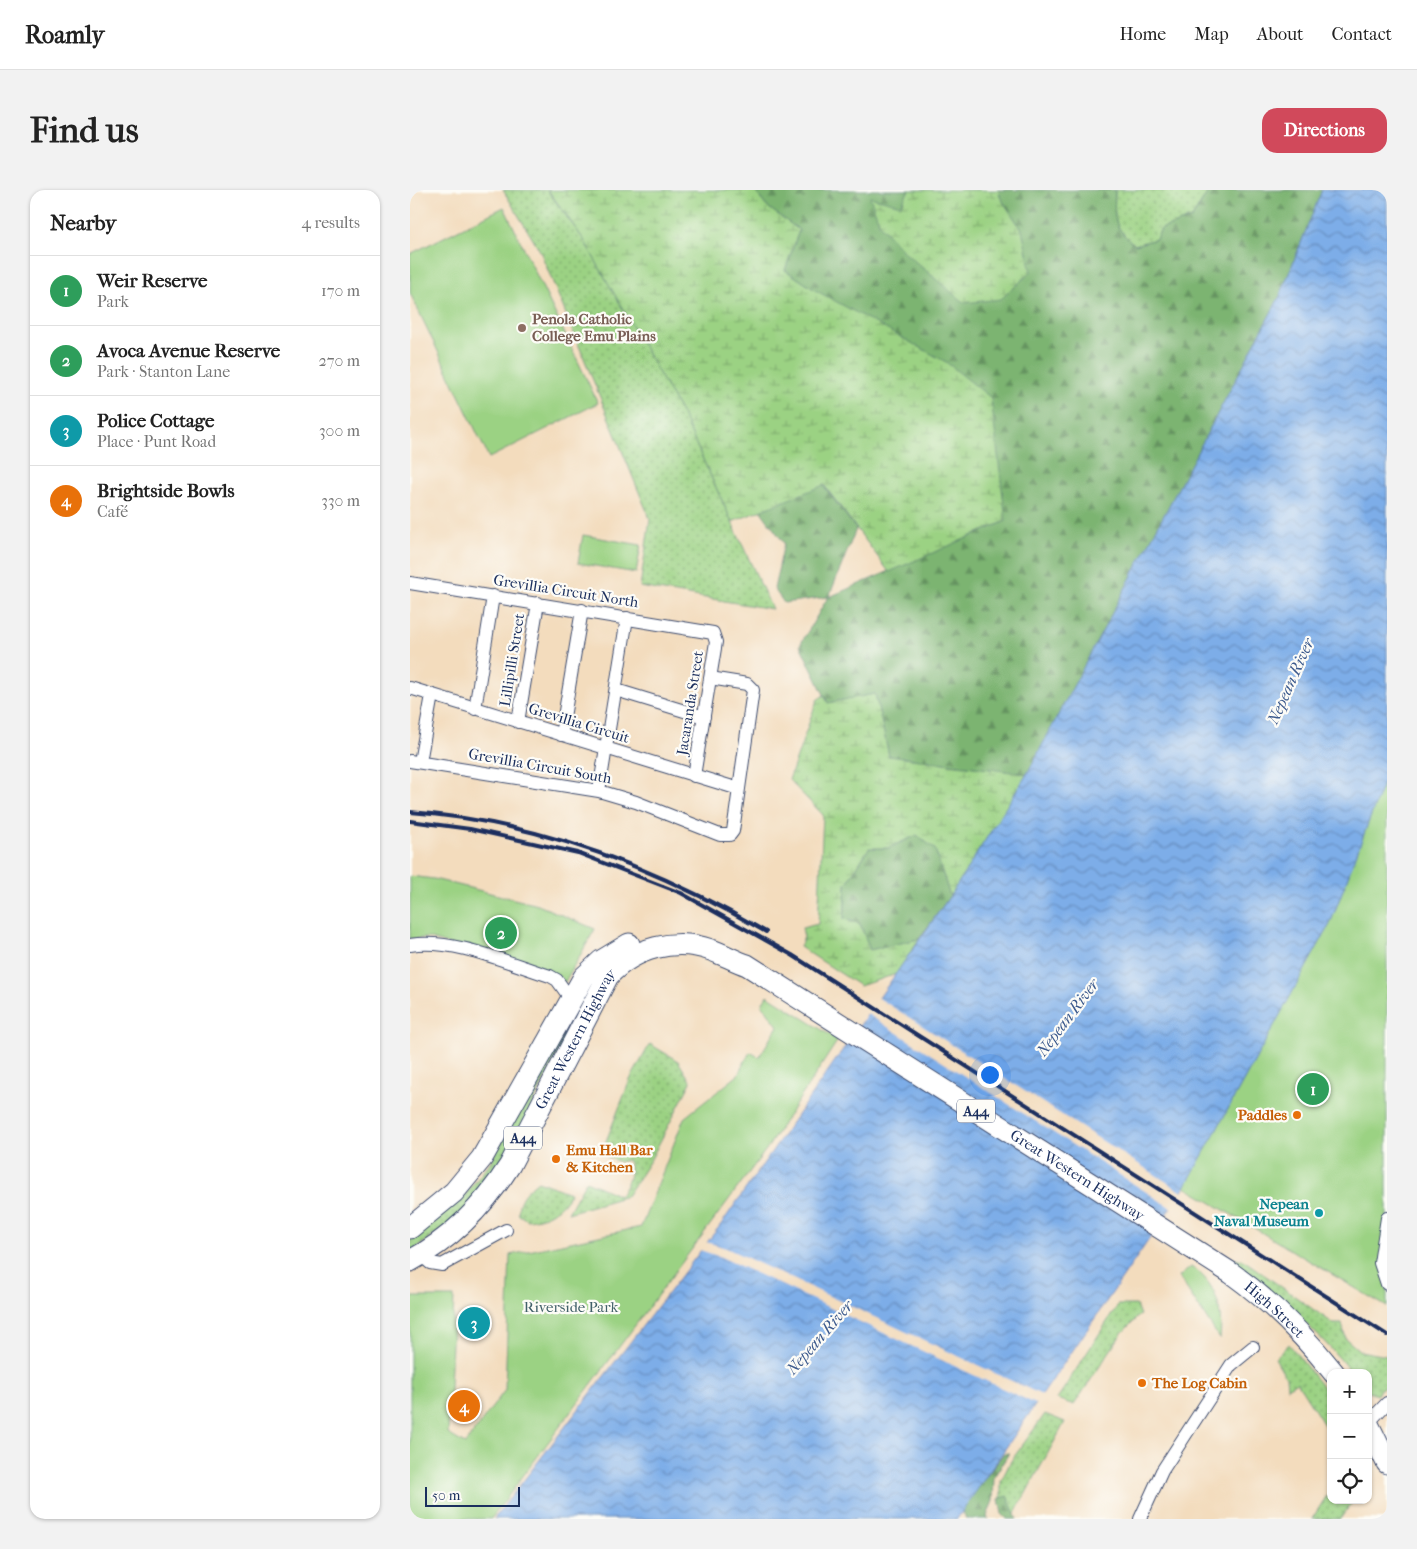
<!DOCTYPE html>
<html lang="en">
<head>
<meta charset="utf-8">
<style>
	:root { --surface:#fff; --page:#f2f2f2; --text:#222; --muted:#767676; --line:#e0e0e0; --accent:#d1495b }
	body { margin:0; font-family:"IM FELL French Canon",serif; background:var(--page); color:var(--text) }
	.controls { position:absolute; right:15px; bottom:15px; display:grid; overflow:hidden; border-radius:10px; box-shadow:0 1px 4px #0004 }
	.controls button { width:45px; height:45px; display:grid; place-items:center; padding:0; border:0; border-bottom:1px solid var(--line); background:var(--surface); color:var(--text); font:25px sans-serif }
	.scale { position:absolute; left:15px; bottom:12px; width:95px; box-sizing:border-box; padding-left:5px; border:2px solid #1b2f5e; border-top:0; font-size:14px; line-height:18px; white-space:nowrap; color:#1b2f5e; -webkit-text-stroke:4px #fdfcf7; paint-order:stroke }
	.you { position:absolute; left:579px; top:884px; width:18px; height:18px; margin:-12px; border:4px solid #fff; border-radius:50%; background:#1a73e8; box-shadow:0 0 0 8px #1a73e833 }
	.badge { display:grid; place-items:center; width:32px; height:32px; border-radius:50%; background:var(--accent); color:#fff; font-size:16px; font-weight:700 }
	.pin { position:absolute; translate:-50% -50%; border:2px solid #fff; box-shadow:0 1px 5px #0006 }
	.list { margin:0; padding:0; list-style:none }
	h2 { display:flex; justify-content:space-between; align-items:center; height:65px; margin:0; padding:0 20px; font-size:21px }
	h2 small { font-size:16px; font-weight:400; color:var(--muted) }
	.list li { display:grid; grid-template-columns:32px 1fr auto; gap:15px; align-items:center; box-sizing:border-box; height:70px; padding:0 20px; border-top:1px solid var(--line) }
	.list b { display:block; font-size:19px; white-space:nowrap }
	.list p { margin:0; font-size:16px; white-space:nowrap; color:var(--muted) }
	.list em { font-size:16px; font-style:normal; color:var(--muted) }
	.icon { flex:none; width:28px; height:28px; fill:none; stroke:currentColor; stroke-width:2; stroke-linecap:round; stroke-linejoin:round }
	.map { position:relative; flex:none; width:977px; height:1329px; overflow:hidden; border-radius:15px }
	header { display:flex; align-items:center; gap:30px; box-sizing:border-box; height:70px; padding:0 25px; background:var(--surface); border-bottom:1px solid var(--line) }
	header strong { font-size:24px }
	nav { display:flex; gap:28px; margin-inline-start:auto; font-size:18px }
	.intro { display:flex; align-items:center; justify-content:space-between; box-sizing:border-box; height:120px; padding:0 30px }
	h1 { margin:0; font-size:35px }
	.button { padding:12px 22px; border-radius:15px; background:var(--accent); color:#fff; font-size:18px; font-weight:700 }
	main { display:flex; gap:30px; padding:0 30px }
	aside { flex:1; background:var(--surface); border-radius:15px; box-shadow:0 1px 4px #0004 }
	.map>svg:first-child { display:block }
</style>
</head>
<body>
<header>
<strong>Roamly</strong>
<nav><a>Home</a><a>Map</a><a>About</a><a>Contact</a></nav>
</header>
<div class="intro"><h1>Find us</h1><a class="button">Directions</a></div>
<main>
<aside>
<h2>Nearby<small>4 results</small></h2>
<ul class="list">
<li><span class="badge" style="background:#2e9e5b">1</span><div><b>Weir Reserve</b><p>Park</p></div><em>170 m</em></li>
<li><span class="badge" style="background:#2e9e5b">2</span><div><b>Avoca Avenue Reserve</b><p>Park · Stanton Lane</p></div><em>270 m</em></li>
<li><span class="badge" style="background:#0f9aa8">3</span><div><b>Police Cottage</b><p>Place · Punt Road</p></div><em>300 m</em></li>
<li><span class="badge" style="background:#e8710a">4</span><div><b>Brightside Bowls</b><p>Café</p></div><em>330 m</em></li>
</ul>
</aside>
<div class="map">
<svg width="977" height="1329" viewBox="0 0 977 1329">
	<defs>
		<pattern id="grass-dots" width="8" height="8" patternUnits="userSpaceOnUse" patternTransform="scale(1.25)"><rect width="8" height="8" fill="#9bd283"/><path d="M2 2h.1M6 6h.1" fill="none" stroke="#7eab6e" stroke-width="1.8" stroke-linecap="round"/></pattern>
		<pattern id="forest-firs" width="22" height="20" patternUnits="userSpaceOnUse" patternTransform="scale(1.25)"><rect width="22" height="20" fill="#7cb471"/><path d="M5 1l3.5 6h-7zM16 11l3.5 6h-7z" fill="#659360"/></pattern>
		<pattern id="wetland-marsh" width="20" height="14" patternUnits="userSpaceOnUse" patternTransform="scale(1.25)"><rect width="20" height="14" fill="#9bd283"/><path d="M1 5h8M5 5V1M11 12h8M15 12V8" fill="none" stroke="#7eab6e"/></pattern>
		<pattern id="water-waves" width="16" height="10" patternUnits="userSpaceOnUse" patternTransform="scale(1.25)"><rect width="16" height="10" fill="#7dade8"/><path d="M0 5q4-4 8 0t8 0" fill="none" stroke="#668dbf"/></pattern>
	</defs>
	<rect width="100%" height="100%" fill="#fdfcf7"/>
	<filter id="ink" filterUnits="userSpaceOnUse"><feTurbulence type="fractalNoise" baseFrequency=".02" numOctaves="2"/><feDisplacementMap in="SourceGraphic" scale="10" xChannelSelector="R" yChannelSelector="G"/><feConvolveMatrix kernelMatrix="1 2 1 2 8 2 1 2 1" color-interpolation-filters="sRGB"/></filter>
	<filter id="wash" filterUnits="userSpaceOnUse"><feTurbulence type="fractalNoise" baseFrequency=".0096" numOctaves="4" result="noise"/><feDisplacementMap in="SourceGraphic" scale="20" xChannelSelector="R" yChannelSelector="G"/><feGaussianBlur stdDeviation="1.12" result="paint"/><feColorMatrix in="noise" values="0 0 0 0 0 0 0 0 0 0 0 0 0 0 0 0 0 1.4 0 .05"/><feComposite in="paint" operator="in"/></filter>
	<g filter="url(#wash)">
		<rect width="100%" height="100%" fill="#f3dcbd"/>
		<path fill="url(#grass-dots)" stroke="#5b8070" d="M 93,0 L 137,0 L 174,50 L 273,226 L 362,419 L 230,397 L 240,329 L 130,61 Z
			M 705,0 L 799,0 L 782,28 L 751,39 L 746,49 L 725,55 C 702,37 704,27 705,0 Z
			M 190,778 L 103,953 L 67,1013 L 0,1063 L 0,1049 L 19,1036 L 55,1005 L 79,974 Z
			M 240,854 L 268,871 L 281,892 L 241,969 L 217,1006 L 158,1023 L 176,991 L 210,1006 C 216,995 225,982 217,970 L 209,972 L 191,964 L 220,890 Z
			M 128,991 L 160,1003 C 152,1019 136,1029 117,1030 L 109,1025 C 106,1009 117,1000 128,991 Z
			M 832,1069 L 924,1134 L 932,1134 L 936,1149 L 950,1161 L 977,1166 L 977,1196 L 970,1199 L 967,1205 L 958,1202 L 958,1183 L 941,1183 C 909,1139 864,1108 822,1075 L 824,1070 Z
			M 708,1115 L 726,1115 L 730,1125 L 712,1143 L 664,1215 L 647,1209 Z
			M 879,1154 L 921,1208 L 921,1246 L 887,1192 L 877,1198 L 876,1187 L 865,1168 Z
			M 635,1224 L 655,1232 L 604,1325 L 597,1307 L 591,1309 L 591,1291 L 601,1271 Z
			M 921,1299 L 921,1310 L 944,1310 L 930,1329 L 902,1329 Z"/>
		<path fill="url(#forest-firs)" stroke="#4c7268" d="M 344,0 L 499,0 L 491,15 L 470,35 L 612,40 L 590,7 L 589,0 L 705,0 C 704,27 702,37 725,55 L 746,49 L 751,39 L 782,28 L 799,0 L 912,0 L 870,106 L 617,584 L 479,566 L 465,504 L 418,513 L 390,455 L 418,407 L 374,413 L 364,399 L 374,353 L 350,320 L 391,265 L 446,339 L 419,407 L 596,331 L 405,100 L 375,80 L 389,40 L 356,16 Z
			M 507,645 L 525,659 L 540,706 L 509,749 L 460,760 L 450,734 L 434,729 L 436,694 L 459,658 L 478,658 Z
			M 594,1263 L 599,1263 L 584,1287 L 583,1311 L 577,1326 L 578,1329 L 556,1329 L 552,1319 Z
			M 597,1306 L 607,1329 L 597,1329 L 592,1324 L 589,1309 Z"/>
		<path fill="url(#wetland-marsh)" stroke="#5b8070" d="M 138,0 L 344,0 L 356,16 L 389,40 L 375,80 L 405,100 L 536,172 L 581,208 L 596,331 L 479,382 L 414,295 L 322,332 L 273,226 L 174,50 Z
			M 499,0 L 589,0 L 590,7 L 612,40 L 621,82 L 591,109 L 554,113 L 494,62 L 470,35 L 460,7 L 491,15 Z
			M 465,504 L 479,566 L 617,584 L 540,706 L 525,659 L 507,645 L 478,658 L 459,658 L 436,694 L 434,729 L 450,734 L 460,760 L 509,749 L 486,784 L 450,796 L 390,757 L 394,747 L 392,738 L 408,734 L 413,625 L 379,590 L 407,510 L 414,505 L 418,513 Z"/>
		<path fill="#9bd283" stroke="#5b8070" d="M 94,17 L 188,213 L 79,268 L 0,103 L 0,64 Z
			M 173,345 L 231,355 L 226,383 L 168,373 Z
			M 977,583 L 977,1117 L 775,997 L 920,734 Z
			M 0,686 L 24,689 L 128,715 L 185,739 L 155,792 L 18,748 L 0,749 Z
			M 357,805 L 428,850 L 358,957 L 81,1329 L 0,1329 L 4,1324 L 0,1322 L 0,1107 L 44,1107 L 38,1244 L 55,1254 L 95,1200 L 100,1065 L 231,1037 L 274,928 L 327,886 L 340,862 L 349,867 L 368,836 L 352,814 Z
			M 781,1077 C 807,1092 813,1122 810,1149 L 769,1087 Z"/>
		<path fill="url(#water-waves)" stroke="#4c6ea3" d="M 912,0 L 977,0 L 977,583 L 920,734 L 775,997 L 547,1329 L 84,1329 L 312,1033 L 540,706 L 617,584 L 870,106 Z"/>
		<path fill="#f3dcbd" d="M 467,807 L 774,1003 L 763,1019 L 456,823 Z
			M 296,1052 L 316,1058 L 634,1206 L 628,1215 L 311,1067 L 290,1060 Z"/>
	</g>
	<g filter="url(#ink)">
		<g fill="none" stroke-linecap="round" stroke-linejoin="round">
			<defs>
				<path id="minor" d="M 0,393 L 303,443 L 306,452 L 284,586
					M 0,498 L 329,599
					M 206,500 L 294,527
					M 65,519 L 83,406
					M 108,532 L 128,413
					M 151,545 L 172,420
					M 0,571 L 189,601 L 226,612 L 310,645 L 320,645 L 323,641 L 343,500 L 337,494 L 300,488
					M 10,572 L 22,505
					M 189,601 L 217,428
					M 0,755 C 44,748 98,773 140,786 L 147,790 L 160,808
					M 977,1028 L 970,1073 L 977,1094
					M 11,1064 L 20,1073 L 32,1075 L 96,1040
					M 958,1233 L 977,1213
					M 730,1329 L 752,1281 L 821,1175 L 843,1157"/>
				<g id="trunk">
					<path d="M 0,1038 L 44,1002 L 72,968 L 174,787 L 191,771 L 219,754"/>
					<path id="s1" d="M 0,1071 C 43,1048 74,1016 100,975 L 198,786 C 224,758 265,747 301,760 C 313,764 325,771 337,775 L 821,1083 C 860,1111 894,1145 924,1183"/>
					<path d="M 958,1234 L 977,1273"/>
				</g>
			</defs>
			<use href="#minor" stroke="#3b496c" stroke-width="14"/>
			<use href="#trunk" stroke="#3b496c" stroke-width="23"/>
			<use href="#minor" stroke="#fff" stroke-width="12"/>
			<use href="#trunk" stroke="#fff" stroke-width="21"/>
			<path stroke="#1b2f5e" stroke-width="4" d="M 0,622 C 127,631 247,678 356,742
				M 0,631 L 60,639 L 168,663 L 271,703 L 382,765 L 977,1145"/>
		</g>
	</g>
	<circle fill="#8d6e63" stroke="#fdfcf7" stroke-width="2" cx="112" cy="138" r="5"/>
	<g fill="#e8710a" stroke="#fdfcf7" stroke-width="2">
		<circle cx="887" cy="925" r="5"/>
		<circle cx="146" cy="969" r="5"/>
		<circle cx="732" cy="1193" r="5"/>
	</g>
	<circle fill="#0f9aa8" stroke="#fdfcf7" stroke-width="2" cx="909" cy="1023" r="5"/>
	<g text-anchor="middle" stroke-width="4.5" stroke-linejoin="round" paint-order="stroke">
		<g fill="#fdfcf7" stroke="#5f6c8c" stroke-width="1">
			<rect x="547" y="909.5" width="38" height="23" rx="4"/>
			<rect x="94" y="936.5" width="38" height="23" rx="4"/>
		</g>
		<g font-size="14" font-weight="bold" fill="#1b2f5e">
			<text x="566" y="926">A44</text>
			<text x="113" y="953">A44</text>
		</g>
		<g font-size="15" font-weight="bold" fill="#785e54" stroke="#fdfcf7" text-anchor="start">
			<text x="122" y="134">Penola Catholic<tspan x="122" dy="17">College Emu Plains</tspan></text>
		</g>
		<g font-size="15" fill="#1b2f5e" stroke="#fdfcf7">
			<text transform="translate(156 401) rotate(9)" y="5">Grevillia Circuit North</text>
			<text transform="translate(102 470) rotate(-81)" y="5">Lillipilli Street</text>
			<text transform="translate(280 513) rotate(-81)" y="5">Jacaranda Street</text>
			<text transform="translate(169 533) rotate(17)" y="5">Grevillia Circuit</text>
			<text transform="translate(130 576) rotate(10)" y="5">Grevillia Circuit South</text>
			<text dy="5" stroke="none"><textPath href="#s1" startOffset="282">Great Western Highway</textPath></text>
			<text dy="5" stroke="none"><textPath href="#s1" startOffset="896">Great Western Highway</textPath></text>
			<text dy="5" stroke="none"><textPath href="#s1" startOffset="1135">High Street</textPath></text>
		</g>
		<g font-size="15" font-weight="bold" fill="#c56008" stroke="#fdfcf7" text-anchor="start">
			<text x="877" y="930" text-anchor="end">Paddles</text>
			<text x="156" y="965">Emu Hall Bar<tspan x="156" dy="17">&amp; Kitchen</tspan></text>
			<text x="742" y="1198">The Log Cabin</text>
		</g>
		<g font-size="15" font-weight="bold" fill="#0d838f" stroke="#fdfcf7" text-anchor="end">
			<text x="899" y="1019">Nepean<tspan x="899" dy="17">Naval Museum</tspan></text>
		</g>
		<g font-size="15" fill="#416069" stroke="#fdfcf7">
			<text x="161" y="1122">Riverside Park</text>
		</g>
		<g font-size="16" font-style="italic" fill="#3d5b8e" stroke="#fdfcf7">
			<text transform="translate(880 491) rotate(-66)" y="6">Nepean River</text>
			<text transform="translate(657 827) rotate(-53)" y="6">Nepean River</text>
			<text transform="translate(409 1147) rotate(-49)" y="6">Nepean River</text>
		</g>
	</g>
</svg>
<div class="controls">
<button>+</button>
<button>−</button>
<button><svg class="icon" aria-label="locate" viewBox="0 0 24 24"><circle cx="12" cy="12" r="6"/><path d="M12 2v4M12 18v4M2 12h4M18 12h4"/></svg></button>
</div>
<div class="scale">50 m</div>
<div class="you"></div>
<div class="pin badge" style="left:903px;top:899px;background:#2e9e5b">1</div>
<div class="pin badge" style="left:91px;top:743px;background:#2e9e5b">2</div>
<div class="pin badge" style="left:64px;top:1133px;background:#0f9aa8">3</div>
<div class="pin badge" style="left:54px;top:1216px;background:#e8710a">4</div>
</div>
</main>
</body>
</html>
